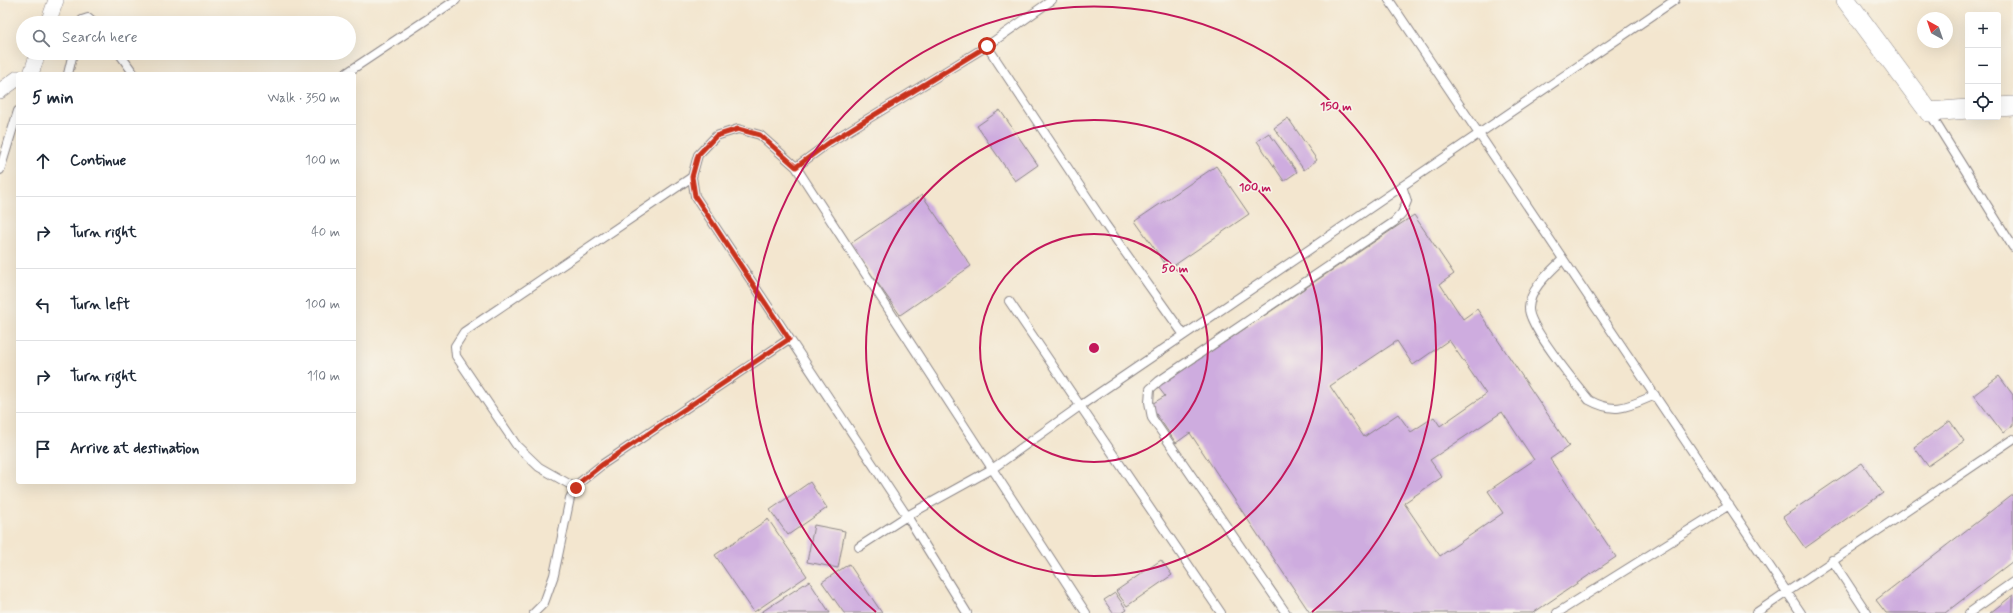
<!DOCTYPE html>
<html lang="en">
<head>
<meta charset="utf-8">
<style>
	:root { --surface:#fff; --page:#f2f2f3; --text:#1f2937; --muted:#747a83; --line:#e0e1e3 }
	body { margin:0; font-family:Mynerve,sans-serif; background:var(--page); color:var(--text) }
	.controls { position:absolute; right:12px; top:12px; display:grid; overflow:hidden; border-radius:4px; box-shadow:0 4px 16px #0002 }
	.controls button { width:36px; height:36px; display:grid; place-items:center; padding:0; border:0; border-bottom:1px solid var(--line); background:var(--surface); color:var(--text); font:20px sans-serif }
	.compass { position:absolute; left:1917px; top:12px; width:36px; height:36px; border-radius:50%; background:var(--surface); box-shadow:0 4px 16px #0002; rotate:320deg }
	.stop { position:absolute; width:12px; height:12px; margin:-9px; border:3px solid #c8321e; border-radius:50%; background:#fff }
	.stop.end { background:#c8321e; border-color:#fff; box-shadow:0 1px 4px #0008 }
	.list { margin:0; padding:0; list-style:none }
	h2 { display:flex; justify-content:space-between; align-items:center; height:52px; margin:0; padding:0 16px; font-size:17px }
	h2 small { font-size:13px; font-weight:400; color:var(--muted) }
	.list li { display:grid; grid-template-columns:26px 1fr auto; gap:12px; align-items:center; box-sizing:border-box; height:72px; padding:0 16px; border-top:1px solid var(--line) }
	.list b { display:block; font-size:15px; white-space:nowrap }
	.list em { font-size:13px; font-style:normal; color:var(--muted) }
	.icon { flex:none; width:22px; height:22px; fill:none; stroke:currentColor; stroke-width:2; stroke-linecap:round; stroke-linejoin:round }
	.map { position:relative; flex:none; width:2013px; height:613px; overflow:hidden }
	.search { position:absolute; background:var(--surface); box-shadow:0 4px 16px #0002; left:16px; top:16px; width:340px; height:44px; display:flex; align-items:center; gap:10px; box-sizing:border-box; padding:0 14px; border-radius:22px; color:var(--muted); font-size:15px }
	.panel { position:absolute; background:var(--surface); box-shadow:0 4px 16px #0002; left:16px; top:72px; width:340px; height:412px; border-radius:4px }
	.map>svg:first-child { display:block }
</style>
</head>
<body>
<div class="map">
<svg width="2013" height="613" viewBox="0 0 2013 613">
	<rect width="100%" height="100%" fill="#f7f3e8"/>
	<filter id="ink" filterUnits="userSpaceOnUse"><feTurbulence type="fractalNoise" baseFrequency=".025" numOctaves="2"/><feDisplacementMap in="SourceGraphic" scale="8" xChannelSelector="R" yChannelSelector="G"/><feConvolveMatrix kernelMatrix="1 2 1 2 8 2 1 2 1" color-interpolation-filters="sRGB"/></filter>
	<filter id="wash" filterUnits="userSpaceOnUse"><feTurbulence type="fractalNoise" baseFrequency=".012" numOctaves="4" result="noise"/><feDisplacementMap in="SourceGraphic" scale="16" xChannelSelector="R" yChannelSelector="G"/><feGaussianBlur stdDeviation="0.9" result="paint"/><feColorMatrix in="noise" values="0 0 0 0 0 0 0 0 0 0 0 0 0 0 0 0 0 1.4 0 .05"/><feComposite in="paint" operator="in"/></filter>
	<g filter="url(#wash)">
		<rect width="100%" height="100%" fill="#f3e6cf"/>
		<g id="blocks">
			<path fill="#ceacdf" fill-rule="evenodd" d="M 1000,110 L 1038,165 L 1015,181 L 977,126 Z
				M 1288,118 L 1317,160 L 1304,170 L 1274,128 Z
				M 1269,133 L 1297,172 L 1284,181 L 1257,141 Z
				M 1216,166 L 1249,214 L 1169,269 L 1135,221 Z
				M 922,195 L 971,266 L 900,315 L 850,244 Z
				M 1414,215 L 1454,274 L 1440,284 L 1463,319 L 1477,309 L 1569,446 L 1550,459 L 1616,557 L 1533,613 L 1310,613 L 1190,433 L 1176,443 L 1150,405 L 1165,396 L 1158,387 ZM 1449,340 L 1486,394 L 1440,426 L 1434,417 L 1411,432 L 1398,414 L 1364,437 L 1330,386 L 1397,341 L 1413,365 ZM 1502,412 L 1534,460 L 1488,491 L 1503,513 L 1440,556 L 1404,503 L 1442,477 L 1430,460 Z
				M 1999,376 L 2013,395 L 2013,425 L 2003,433 L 1974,395 Z
				M 1950,421 L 1964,441 L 1928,466 L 1914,447 Z
				M 1862,463 L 1883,493 L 1805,548 L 1783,517 Z
				M 810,482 L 827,508 L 788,535 L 770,510 Z
				M 2013,494 L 2013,561 L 1945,613 L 1886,613 L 1876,600 Z
				M 768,519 L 807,576 L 754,612 L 715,555 Z
				M 814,525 L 845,531 L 838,568 L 807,562 Z
				M 1161,560 L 1172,575 L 1127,606 L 1116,591 Z
				M 849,564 L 882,613 L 844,613 L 822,582 Z
				M 809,581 L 830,613 L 760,613 Z
				M 1115,593 L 1127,610 L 1122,613 L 1113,613 L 1104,600 Z
				M 2013,595 L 2013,613 L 1990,613 Z"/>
		</g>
	</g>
	<g filter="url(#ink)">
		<use href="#blocks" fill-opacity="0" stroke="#8a8485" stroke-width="1"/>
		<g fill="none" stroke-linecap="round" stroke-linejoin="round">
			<defs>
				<path id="service" d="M 1052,0 L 987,46 L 830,142 L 796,167 L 1086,613
					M 1389,0 L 1801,613
					M 81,23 L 82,20 L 88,18 L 94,23
					M 987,46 L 1105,224 L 1184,335
					M 119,53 L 134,74
					M 68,74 L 73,53
					M 345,74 L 456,0
					M 1929,112 L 2013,247
					M 796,167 L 760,135 L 738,129 L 716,136 L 698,155 L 692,177 L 695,196 L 907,516 L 967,613
					M 0,170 L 18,111
					M 1563,259 C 1550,272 1530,288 1529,308 C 1528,326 1576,384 1589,400 C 1616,415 1629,406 1655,395
					M 1009,301 L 1221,613
					M 576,488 L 539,467 L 517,446 L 456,356 L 455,346 L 464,332 L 692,177
					M 859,547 L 907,516 L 992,469 L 1080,406 L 1675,0
					M 1832,560 L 1867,613
					M 534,613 L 544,603 L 554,575 L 570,498 L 579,483 L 603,464 L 789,339
					M 1286,613 L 1152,418 L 1149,402 L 1150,389 L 1159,381 L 1394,222 L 1402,213 L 1407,201 L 1402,186
					M 1557,613 L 1729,505
					M 1756,613 L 2013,439
					M 1969,613 L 2013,582"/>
				<path id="minor" d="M 48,23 L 56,0
					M 31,74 L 38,53
					M 0,91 L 18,78"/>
				<path id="tertiary" d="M 1846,0 L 1929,112 L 1968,109
					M 1998,107 L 2013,106"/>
			</defs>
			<use href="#service" stroke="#8a8485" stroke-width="10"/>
			<use href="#minor" stroke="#8a8485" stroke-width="16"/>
			<use href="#tertiary" stroke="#8a8485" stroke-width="20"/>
			<use href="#service" stroke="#fff" stroke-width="8"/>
			<use href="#minor" stroke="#fff" stroke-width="15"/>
			<use href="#tertiary" stroke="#fff" stroke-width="19"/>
		</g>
	</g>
	<g fill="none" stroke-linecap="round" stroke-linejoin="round" filter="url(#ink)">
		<path stroke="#c8321e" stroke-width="5" d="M 576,488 L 579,483 L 603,464 L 789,339 L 695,196 L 692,177 L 698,155 L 716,136 L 738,129 L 760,135 L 796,167 L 830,142 L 987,46"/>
	</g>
	<g fill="none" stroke="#c2185b" stroke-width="2">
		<circle cx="1094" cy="348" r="114"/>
		<circle cx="1094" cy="348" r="228"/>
		<path d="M876 612A342 342 0 1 1 1312 612"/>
	</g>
	<circle cx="1094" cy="348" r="6" fill="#c2185b" stroke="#f7f3e8" stroke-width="2"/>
	<g font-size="12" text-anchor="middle" font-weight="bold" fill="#c2185b" stroke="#f7f3e8" stroke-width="3.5" stroke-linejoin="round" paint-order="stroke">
		<text x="1336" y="110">150 m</text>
		<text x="1255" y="191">100 m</text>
		<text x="1175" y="272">50 m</text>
	</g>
</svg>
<div class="controls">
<button>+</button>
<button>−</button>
<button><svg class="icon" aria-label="locate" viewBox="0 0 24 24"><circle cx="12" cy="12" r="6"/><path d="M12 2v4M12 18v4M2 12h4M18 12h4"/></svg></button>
</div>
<svg class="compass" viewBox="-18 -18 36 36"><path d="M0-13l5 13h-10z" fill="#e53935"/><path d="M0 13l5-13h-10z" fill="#747a83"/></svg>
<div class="stop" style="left:987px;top:46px"></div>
<div class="stop end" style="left:576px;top:488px"></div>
<div class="search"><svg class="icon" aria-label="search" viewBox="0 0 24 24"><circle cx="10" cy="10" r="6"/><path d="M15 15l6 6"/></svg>Search here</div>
<section class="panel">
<h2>5 min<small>Walk · 350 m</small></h2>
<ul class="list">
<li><svg class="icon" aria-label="ahead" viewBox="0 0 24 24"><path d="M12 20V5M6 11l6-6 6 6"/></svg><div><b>Continue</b></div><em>100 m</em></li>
<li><svg class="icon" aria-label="right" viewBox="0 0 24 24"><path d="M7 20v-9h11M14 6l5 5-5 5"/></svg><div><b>Turn right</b></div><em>40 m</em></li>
<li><svg class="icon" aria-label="left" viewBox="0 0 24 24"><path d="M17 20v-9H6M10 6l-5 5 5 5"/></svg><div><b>Turn left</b></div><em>100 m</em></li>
<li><svg class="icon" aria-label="right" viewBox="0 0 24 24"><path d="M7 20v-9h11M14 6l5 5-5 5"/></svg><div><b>Turn right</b></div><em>110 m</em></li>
<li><svg class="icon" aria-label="arrive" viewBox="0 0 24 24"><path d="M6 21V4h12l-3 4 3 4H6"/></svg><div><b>Arrive at destination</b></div></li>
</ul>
</section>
</div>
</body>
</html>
